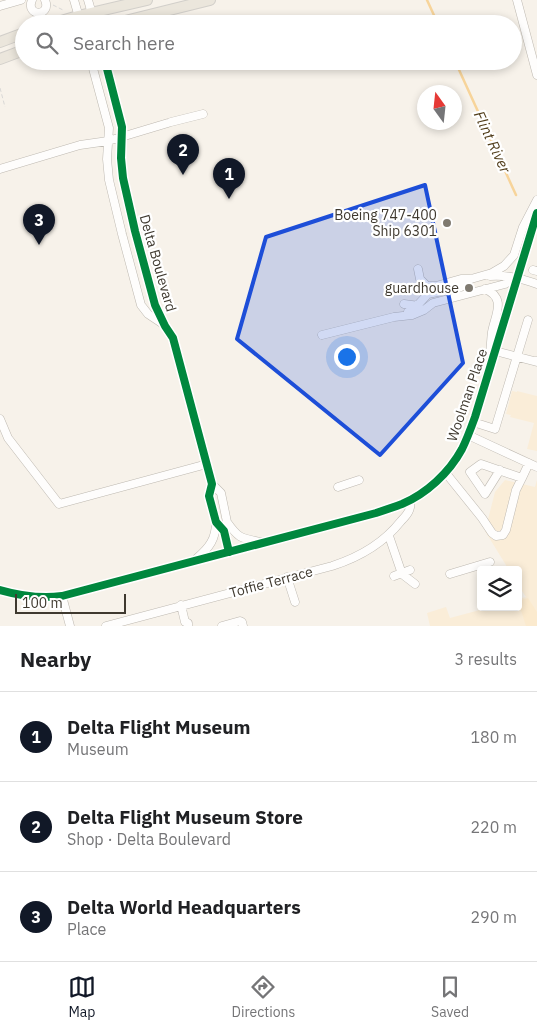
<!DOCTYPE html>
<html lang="en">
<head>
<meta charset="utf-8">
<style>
	:root { --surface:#fff; --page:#f6f6f6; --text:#202124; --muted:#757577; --line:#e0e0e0; --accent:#111827 }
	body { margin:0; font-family:"IBM Plex Sans",sans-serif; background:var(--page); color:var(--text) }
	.controls { position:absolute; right:15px; bottom:15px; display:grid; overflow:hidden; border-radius:5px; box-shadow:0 2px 8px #0003 }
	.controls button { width:45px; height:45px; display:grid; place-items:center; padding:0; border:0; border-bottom:1px solid var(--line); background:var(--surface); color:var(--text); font:25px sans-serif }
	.compass { position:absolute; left:417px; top:85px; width:45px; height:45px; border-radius:50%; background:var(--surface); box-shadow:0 2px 8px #0003; rotate:345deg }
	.scale { position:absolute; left:15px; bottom:12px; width:111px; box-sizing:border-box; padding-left:5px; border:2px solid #3f392f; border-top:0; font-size:14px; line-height:18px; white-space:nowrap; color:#3f392f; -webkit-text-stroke:4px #fff; paint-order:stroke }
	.you { position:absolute; left:346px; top:356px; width:18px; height:18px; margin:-12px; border:4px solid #fff; border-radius:50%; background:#1a73e8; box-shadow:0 0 0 8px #1a73e833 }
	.badge { display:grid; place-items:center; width:32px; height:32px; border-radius:50%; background:var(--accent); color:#fff; font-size:16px; font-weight:700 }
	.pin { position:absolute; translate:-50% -41px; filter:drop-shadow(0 1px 2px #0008) }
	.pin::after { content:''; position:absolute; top:26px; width:18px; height:15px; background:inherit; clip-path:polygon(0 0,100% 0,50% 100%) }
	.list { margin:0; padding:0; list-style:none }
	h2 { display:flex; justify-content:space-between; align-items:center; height:65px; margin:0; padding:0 20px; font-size:21px }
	h2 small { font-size:16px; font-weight:400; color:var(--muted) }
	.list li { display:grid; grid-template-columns:32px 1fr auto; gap:15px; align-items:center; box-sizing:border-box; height:90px; padding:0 20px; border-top:1px solid var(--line) }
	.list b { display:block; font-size:19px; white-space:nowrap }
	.list p { margin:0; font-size:16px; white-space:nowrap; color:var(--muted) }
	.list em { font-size:16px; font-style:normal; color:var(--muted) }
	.icon { flex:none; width:28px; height:28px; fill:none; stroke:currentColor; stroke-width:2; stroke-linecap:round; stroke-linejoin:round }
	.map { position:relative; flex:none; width:537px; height:626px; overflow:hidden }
	.search { position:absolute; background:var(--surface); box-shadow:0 2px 8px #0003; left:15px; right:15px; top:15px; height:55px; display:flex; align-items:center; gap:12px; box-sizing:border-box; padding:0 18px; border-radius:28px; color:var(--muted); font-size:19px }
	.sheet { height:335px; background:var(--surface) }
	nav { display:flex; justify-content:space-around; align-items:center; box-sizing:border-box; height:70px; border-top:1px solid var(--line); background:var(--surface); font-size:14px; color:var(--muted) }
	nav a { display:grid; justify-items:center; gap:2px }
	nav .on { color:var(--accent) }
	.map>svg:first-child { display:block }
</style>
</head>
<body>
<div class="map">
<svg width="537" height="626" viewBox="0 0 537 626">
	<rect width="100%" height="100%" fill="#f7f2ea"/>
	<path fill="#faedd8" d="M 512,391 L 517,392 L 517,391 L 537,396 L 537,451 L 527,449 L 534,423 L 510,417 L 511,415 L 506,414 Z
		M 505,480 L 535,487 L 537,480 L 537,626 L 430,626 L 427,613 L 446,607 L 450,618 L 491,607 L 518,607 L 518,599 L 526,597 L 518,585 L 518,570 L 509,570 L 485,531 L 495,492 Z"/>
	<path fill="#fbeace" d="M 528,598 L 537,612 L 537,626 L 526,626 L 518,601 Z"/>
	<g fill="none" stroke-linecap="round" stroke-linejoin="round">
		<path stroke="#f7d49a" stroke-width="2.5" d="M 427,0 L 438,24
			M 455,61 L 516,195"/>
		<defs>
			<path id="minor" d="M 32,0 C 25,17 52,17 45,0
				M 74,0 L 81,24
				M 88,0 L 95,24
				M 517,0 L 537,75
				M 0,6 L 21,0
				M 91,61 L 109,128 L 107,159 L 109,180 L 122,234 L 141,305 L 148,314 L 163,324
				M 105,61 L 122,127 L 121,158 L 123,178 L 135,231 L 155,305 L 165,326 L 173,338 L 212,484 L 209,496 L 216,522 L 224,531 L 229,552
				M 171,122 L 203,114
				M 0,169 L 80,145 L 108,141 L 168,123
				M 418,269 L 420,279 L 427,286 L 436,286 L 461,279 L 471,279 L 492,273 L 504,266 L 514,255 L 523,227 L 537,200
				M 533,270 L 537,271
				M 490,276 C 508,275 520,278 537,284
				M 485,289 C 507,298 495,315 492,332 C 491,339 491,346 490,353
				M 404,304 L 419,306
				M 408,312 L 413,310 L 428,294 L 461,287 L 471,279
				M 322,335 L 394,317 L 412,315 L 424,310 L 433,303 L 505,284 L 517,277
				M 495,351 L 537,362 L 537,361
				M 0,419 L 8,438 L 59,504 L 207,464
				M 473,422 L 495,429 L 528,320
				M 468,435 L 537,467
				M 500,470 L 485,494 L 470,472 L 481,464 L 522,478 L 529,463
				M 445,472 L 482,518 L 492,533 L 496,536 L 503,535 L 506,530 L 516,490 L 522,478
				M 212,484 L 221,493 L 227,522 L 224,531
				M 338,487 L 359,480
				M 227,522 C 239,539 241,538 261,542
				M 389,536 L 402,574 L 415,584
				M 197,558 C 209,548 216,539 216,522
				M 450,574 L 490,562
				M 394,576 L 410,570
				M 287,577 L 295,602
				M 0,590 C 21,596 41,599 62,596 L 376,513 C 385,510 394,507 402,504 C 426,494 449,473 462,449 C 467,439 471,428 475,417 L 537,213
				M 62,596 L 70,626
				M 181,605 L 185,622 L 188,623 L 188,626
				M 106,626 L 332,566 C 360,557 383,544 401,521 C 407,515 412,509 410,500
				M 222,626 L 240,621 L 242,622 L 243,626"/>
			<path id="major" d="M 51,24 L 78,16 L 147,0
				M 113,24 L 210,0
				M 0,42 L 24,33
				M 0,59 L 24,50"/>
		</defs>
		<use href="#minor" stroke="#beb9b1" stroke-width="9"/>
		<use href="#major" stroke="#d2cfca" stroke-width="12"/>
		<path stroke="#d9d8d6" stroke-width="1" stroke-dasharray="4 2.5" stroke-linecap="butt" d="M 53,5 L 63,10
			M 0,88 L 5,107"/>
		<use href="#minor" stroke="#fefdfc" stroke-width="8"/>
		<use href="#major" stroke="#ebe6dc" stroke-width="10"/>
		<defs>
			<path id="cycleway" d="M 105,61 L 122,127 L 121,158 L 123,178 L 135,231 L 155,305 L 165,326 L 173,338 L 212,484 L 209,496 L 216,522 L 224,531 L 229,552
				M 0,590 C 21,596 41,599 62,596 L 376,513 C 385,510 394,507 402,504 C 426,494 449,473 462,449 C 467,439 471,428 475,417 L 537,213"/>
		</defs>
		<use href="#cycleway" stroke="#fff" stroke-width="11"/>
		<use href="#cycleway" stroke="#00873e" stroke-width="8"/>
	</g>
	<path fill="#1d4ed8" fill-opacity="0.2" stroke="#1d4ed8" stroke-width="4" stroke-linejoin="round" d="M 425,185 L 463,363 L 380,455 L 237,339 L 266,237 Z"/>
	<g fill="#7f7a70" stroke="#fff" stroke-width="2">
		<circle cx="447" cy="223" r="5"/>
		<circle cx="469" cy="288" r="5"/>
	</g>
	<g text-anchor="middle" stroke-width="4.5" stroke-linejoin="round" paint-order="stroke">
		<g font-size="14" fill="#3f392f" stroke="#fff" text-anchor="end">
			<text x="437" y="220">Boeing 747-400<tspan x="437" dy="16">Ship 6301</tspan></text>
			<text x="459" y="293">guardhouse</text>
		</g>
		<g font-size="14" fill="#3f392f" stroke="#fff">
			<text transform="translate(158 263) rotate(74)" y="5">Delta Boulevard</text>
			<text transform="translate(467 395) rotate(-71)" y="5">Woolman Place</text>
			<text transform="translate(271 582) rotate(-15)" y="5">Toffie Terrace</text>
		</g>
		<g font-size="15" font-style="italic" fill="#523e1b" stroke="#fff">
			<text transform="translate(492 142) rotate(65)" y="5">Flint River</text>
		</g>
	</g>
</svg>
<div class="controls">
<button><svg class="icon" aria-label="layers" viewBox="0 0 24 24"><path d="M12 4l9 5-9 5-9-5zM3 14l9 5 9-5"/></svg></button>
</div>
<svg class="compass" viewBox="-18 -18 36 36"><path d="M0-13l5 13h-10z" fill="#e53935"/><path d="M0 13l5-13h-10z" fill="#757577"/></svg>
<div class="scale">100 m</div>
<div class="you"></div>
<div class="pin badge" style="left:229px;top:199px">1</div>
<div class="pin badge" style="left:183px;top:175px">2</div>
<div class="pin badge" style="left:39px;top:245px">3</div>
<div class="search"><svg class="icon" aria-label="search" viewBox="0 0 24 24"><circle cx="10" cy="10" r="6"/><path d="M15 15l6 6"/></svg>Search here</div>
</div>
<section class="sheet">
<h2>Nearby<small>3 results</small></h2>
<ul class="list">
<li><span class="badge">1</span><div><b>Delta Flight Museum</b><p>Museum</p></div><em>180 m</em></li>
<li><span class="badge">2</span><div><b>Delta Flight Museum Store</b><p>Shop · Delta Boulevard</p></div><em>220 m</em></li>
<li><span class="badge">3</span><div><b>Delta World Headquarters</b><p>Place</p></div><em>290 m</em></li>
</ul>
</section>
<nav>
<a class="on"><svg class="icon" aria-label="map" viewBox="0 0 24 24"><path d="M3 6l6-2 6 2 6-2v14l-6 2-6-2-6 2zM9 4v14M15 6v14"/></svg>Map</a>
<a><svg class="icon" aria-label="directions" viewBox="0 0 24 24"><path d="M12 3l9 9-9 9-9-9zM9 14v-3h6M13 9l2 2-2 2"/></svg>Directions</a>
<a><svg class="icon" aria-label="saved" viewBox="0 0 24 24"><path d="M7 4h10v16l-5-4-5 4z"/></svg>Saved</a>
</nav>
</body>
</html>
